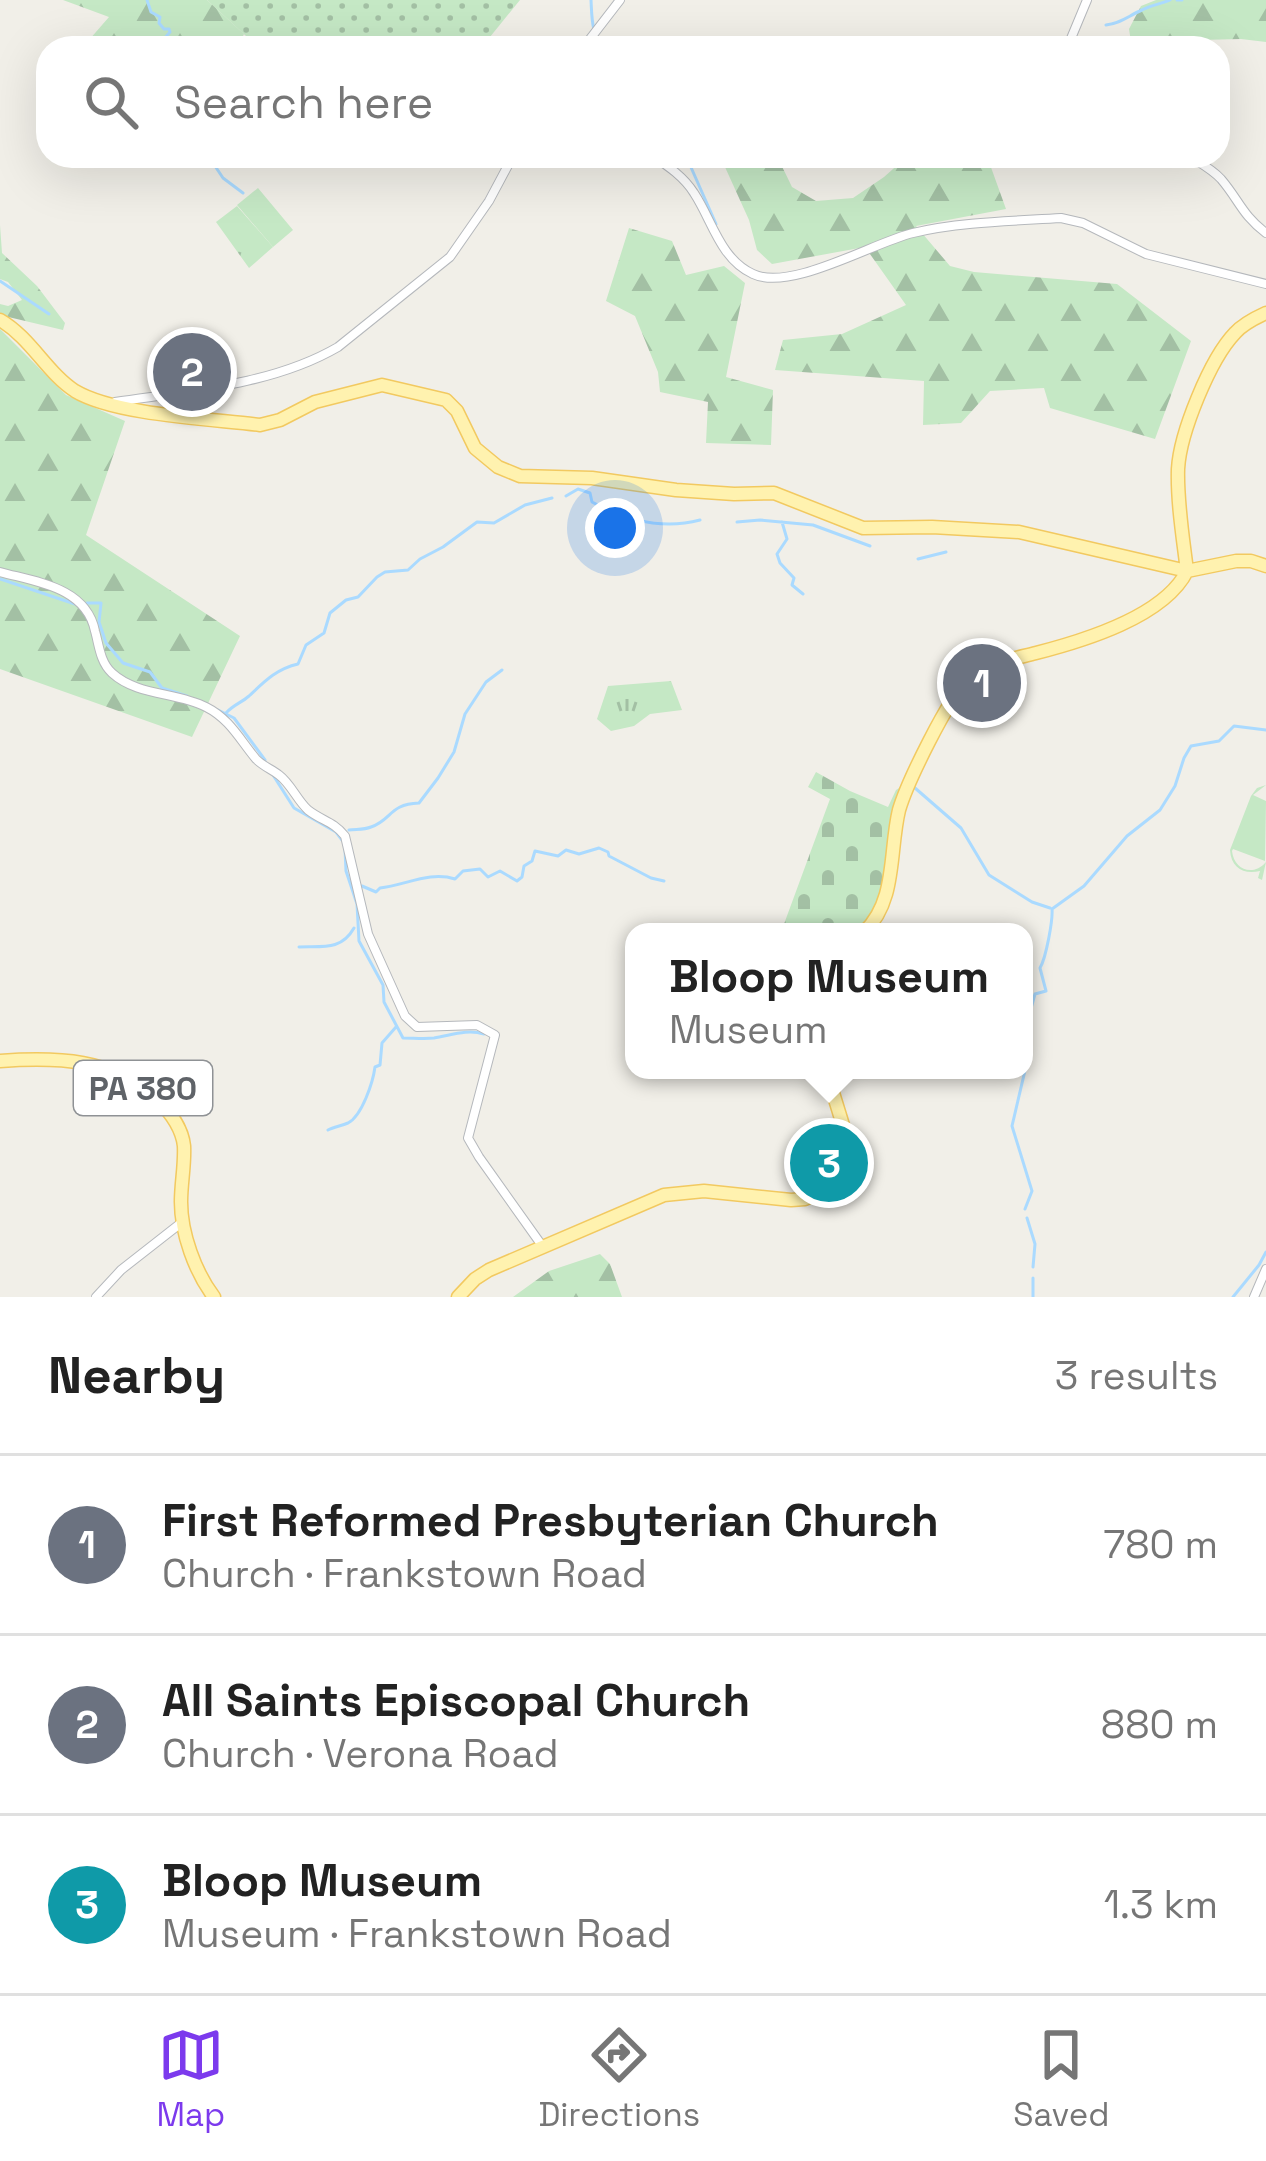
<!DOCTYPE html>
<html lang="en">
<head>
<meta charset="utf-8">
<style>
	:root { --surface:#fff; --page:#f2f2f2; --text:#222; --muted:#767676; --line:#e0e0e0; --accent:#7c3aed }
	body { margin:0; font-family:"Space Grotesk",sans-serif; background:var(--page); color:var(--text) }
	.you { position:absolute; left:615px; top:528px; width:42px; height:42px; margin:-30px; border:9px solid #fff; border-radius:50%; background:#1a73e8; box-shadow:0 0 0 18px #1a73e833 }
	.badge { display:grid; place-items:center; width:78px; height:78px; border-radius:50%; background:var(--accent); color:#fff; font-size:39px; font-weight:700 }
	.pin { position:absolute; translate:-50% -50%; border:6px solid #fff; box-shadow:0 3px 12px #0006 }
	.popup { position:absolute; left:625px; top:923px; width:408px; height:156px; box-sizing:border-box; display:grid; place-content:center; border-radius:24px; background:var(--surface); filter:drop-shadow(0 3px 9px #0005); font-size:39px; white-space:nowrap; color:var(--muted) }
	.popup b { font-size:45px; color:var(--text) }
	.popup::after { content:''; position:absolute; left:50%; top:100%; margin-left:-24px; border:24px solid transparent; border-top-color:var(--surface) }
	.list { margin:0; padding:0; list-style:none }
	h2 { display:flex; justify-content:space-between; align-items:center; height:156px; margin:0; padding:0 48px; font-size:51px }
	h2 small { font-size:39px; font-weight:400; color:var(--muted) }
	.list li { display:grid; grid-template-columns:78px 1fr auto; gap:36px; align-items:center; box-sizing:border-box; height:180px; padding:0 48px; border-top:3px solid var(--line) }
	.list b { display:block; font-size:45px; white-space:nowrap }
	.list p { margin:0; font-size:39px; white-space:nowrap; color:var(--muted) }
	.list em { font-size:39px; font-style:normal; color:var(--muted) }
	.icon { flex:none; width:66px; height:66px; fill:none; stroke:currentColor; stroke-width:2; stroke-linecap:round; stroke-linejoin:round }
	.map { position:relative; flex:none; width:1266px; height:1297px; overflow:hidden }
	.search { position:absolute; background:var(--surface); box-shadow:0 12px 48px #0002; left:36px; right:36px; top:36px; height:132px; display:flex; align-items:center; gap:30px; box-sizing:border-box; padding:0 42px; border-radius:36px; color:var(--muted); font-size:45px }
	.sheet { height:696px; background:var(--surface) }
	nav { display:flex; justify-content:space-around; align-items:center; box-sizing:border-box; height:168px; border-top:3px solid var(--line); background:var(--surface); font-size:33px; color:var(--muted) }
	nav a { display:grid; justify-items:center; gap:6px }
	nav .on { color:var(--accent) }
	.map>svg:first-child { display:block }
</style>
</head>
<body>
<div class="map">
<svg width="1266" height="1297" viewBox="0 0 1266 1297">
	<defs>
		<pattern id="grass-dots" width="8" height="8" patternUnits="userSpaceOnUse" patternTransform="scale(3)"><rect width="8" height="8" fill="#c5e8c5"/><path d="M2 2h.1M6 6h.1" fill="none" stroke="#a3c0a4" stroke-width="1.8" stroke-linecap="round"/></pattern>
		<pattern id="forest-firs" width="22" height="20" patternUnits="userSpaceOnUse" patternTransform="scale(3)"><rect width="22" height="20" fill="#c5e8c5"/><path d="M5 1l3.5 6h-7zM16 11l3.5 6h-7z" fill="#a3c0a4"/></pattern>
		<pattern id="cemetery-stones" width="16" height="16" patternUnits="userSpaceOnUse" patternTransform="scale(3)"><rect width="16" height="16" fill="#c5e8c5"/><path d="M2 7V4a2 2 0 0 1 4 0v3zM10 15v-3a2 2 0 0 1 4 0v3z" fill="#a3c0a4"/></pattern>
		<pattern id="park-tufts" width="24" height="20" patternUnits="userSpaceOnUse" patternTransform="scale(3)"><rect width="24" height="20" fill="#c5e8c5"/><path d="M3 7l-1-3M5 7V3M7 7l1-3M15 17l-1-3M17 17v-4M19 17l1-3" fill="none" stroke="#a3c0a4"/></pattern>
	</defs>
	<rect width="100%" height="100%" fill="#f1efe8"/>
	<path fill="url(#grass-dots)" d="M 207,0 L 520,0 L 481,48 L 259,48 Z"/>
	<path fill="url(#forest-firs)" d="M 63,0 L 207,0 L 244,34 L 237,48 L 82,48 L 109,17 Z
		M 1156,0 L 1266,0 L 1266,42 L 1241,39 L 1199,40 L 1182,48 L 1132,48 L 1129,29 L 1141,6 Z
		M 720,156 L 777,156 L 792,187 L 816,201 L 853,198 L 884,177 L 902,161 L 917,159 L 954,168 L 988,159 L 1006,209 L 916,226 L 950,266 L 974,272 L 1117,284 L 1191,341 L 1155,439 L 1050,408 L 1044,388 L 990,391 L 961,423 L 923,425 L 924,381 L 775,370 L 783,340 L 842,334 L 906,305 L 865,247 L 772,264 L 757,250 L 749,220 Z
		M 0,225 L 2,253 L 37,286 L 65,323 L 63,330 L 0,315 L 0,304 L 8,306 L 22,300 L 8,282 L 0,279 Z
		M 629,228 L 672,241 L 686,275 L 724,266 L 745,283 L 726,377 L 773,390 L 771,445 L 706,443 L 708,402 L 660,392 L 658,372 L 635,316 L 606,301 Z
		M 0,329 L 66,395 L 125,421 L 86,535 L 240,636 L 192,737 L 0,669 Z
		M 600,1254 L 610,1264 L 622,1297 L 513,1297 L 549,1271 Z"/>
	<path fill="url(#cemetery-stones)" d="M 816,772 L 850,791 L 888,807 L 896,790 L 904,785 L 887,894 L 864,932 L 796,932 L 784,924 L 830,799 L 808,787 Z"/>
	<path fill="url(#park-tufts)" d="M 237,206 L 273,247 L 249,268 L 216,222 Z
		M 671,681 L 682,710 L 650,714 L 634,726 L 611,731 L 597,719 L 608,686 Z"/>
	<path fill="#c5e8c5" d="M 258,188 L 293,230 L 273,247 L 237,205 Z
		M 1266,785 L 1253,795 L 1266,801 L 1265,861 L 1233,849 L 1232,851 C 1234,870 1253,877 1266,862 L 1262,880 L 1258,878 L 1260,871 C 1244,875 1231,868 1230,850 L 1251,796 L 1257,788 Z"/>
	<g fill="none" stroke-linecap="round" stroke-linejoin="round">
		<path stroke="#aadaff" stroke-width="3" d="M 147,0 L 151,12 L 160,17 L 159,23 L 164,29 L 169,29 L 170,32 L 164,39 L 165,45 L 172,48
			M 591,0 C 592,18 591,35 605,48
			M 1177,0 L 1182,0
			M 1106,25 C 1122,23 1128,16 1142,10 C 1151,5 1161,4 1170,0
			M 203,156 L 209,157 L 223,178 L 243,193
			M 686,156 L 716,224
			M 0,281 L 49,314
			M 566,496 L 578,489 L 590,493 L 592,502 C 625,520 663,530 700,520
			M 737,522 L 760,520 L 813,525 L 870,546
			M 782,522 L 787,539 L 777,554 L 780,563 L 794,578 L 792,585 L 803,594
			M 918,559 L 946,552
			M 0,579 L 75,604
			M 87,603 L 101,603 L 99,622 L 106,643 L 123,663 L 150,672 L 162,688 L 187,696
			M 218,710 L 234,718 L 265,760
			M 226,713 C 233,705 241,703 249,696 C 264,682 276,669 298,664 L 306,645 L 324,633 L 330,613 L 346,600 L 358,597 L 377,577 L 385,572 L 408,570 L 420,559 L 443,547 L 477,522 L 494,523 L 525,505 L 552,498
			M 273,775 L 294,808 L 336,832 L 342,840
			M 915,788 L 961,828 L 989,875 L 1032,902 L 1050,908
			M 349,830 C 356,829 364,830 371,827 C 392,820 389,804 419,803 L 438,778 L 454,752 L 465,714 L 486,682 L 502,670
			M 345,849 L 346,871 L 357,904 L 359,941 L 383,985 L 384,1002 L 403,1038 C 413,1038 425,1039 434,1038 C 452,1035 467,1029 484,1034
			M 362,886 L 376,892 L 380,888 C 406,885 430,871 455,879 L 463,871 L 480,869 L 488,877 L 500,871 L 517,881 L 522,877 L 524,866 L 532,861 L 535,851 L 558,856 L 566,850 L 579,854 L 599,848 L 608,852 L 609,856 L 651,878 L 664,881
			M 1052,909 L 1084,886 L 1127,836 L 1160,810 L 1175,786 L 1184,758 L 1191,746 L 1219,741 L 1234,726 L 1266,730
			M 299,947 C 322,946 341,951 354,928
			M 328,1130 C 334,1127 341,1126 348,1123 C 362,1116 373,1082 375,1067 L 380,1065 L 382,1043 L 396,1027
			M 1025,1209 L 1032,1191 L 1012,1126 L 1027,1062 L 1030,1012 L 1035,994 L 1046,991 L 1040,968 C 1046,958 1053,920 1052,909
			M 1027,1218 L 1035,1244 L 1033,1267
			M 1033,1297 L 1033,1278
			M 1233,1297 L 1259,1265 L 1266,1252"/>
		<defs>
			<path id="minor" d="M 583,48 L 620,0
				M 1067,48 L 1087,0
				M 653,156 C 668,166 684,177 694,193 C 712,220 720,259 753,274 C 791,292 874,242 913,233 C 958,222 1014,221 1061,218 L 1083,223 L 1146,254 L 1266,284
				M 1189,156 C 1200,163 1212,169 1221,179 C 1239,200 1242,215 1266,233
				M 115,402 C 188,391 273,385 338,347 L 450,257 L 489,201 L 513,156
				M 0,572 C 36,582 86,587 95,631 C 99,645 100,662 112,673 C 137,696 177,692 206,707 C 230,719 240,740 256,759 C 263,766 271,769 279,775 C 291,784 297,800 308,810 C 322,821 333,821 345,836 L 368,934 L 405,1016 L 417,1027 L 477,1025 L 495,1035 L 468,1138 L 479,1157 L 543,1247
				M 96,1297 L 121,1270 L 181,1223
				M 1254,1297 L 1266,1269"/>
			<path id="major" d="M 0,320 C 31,338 47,373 75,391 C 115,415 212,419 260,425 L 280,420 L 315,402 L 382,385 L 446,400 L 457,411 L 475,448 L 498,467 L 520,476 L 592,478 L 676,490 L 734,494 L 774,493 L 863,528 L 932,527 L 1019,532 L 1187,571 L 1236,561 L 1251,561 L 1266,566
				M 1187,571 C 1183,538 1177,502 1178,469 C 1180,433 1210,359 1235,333 C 1243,324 1255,318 1266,313
				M 864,932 C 897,901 889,851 899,810 C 907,783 948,698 968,680 C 986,663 1013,659 1036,653 C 1083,641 1164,617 1187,571
				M 0,1061 C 56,1057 113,1058 157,1099 C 170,1112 182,1127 184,1146 C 185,1165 181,1183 181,1202 C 181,1233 195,1272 214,1297
				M 458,1297 L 475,1279 L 489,1270 L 664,1195 L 704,1191 L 791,1200 L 805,1199 L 821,1192 L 839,1175 L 847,1152 L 846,1135 L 826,1070"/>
		</defs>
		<use href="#minor" stroke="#b5b8bc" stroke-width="10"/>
		<use href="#major" stroke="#f2c960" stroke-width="15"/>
		<use href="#minor" stroke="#fff" stroke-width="8"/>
		<use href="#major" stroke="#fff2af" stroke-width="12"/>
	</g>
	<g text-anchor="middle" stroke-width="9" stroke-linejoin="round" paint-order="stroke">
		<rect fill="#fff" stroke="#8f9295" stroke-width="3" x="74" y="1061" width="138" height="54" rx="9"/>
		<g font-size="33" font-weight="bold" fill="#5f6368">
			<text x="143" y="1100">PA 380</text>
		</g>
	</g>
</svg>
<div class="you"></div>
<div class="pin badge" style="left:982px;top:683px;background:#6b7280">1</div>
<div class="pin badge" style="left:192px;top:372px;background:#6b7280">2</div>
<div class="pin badge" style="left:829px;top:1163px;background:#0f9aa8">3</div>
<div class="popup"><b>Bloop Museum</b>Museum</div>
<div class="search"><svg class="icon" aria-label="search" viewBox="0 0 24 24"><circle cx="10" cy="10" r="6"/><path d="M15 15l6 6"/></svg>Search here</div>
</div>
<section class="sheet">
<h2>Nearby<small>3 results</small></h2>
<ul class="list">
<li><span class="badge" style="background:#6b7280">1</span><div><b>First Reformed Presbyterian Church</b><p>Church · Frankstown Road</p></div><em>780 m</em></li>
<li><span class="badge" style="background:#6b7280">2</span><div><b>All Saints Episcopal Church</b><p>Church · Verona Road</p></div><em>880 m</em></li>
<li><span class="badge" style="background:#0f9aa8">3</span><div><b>Bloop Museum</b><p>Museum · Frankstown Road</p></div><em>1.3 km</em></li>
</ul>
</section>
<nav>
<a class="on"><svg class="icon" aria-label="map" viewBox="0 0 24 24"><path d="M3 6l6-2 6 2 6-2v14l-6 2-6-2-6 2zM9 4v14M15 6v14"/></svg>Map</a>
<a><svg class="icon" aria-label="directions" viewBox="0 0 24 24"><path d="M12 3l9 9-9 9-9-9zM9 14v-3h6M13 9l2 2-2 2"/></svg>Directions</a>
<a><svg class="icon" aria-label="saved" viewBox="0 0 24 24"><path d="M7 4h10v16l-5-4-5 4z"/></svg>Saved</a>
</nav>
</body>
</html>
